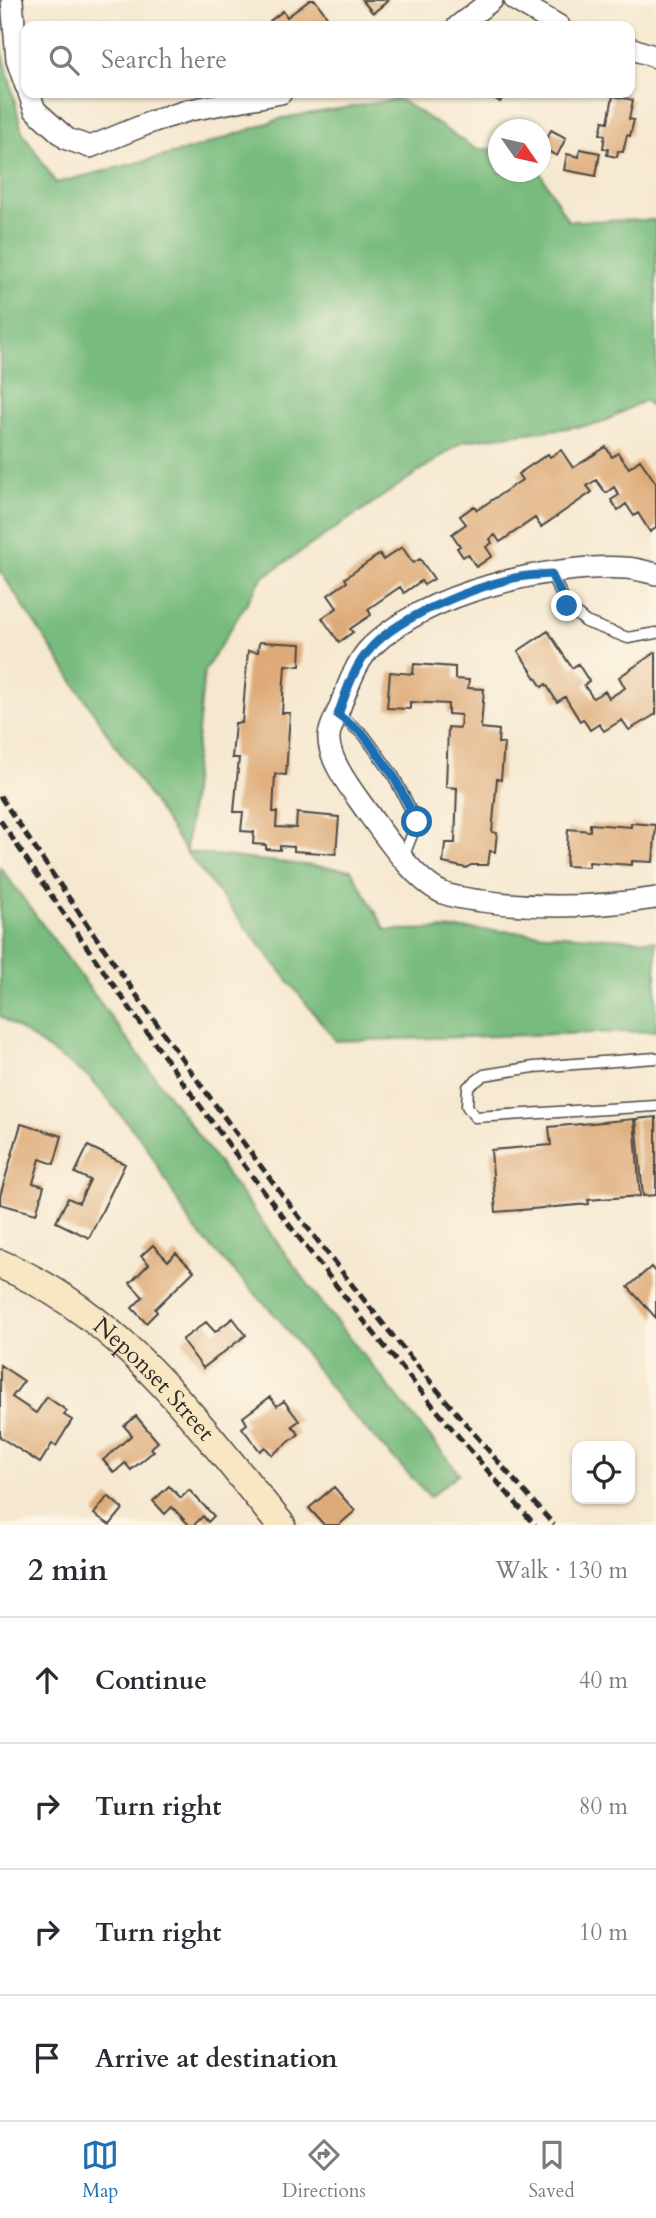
<!DOCTYPE html>
<html lang="en">
<head>
<meta charset="utf-8">
<style>
	:root { --surface:#fff; --page:#f2f2f3; --text:#2b2b33; --muted:#7c7c81; --line:#e1e1e2; --accent:#1f6fb2 }
	body { margin:0; font-family:Cardo,serif; background:var(--page); color:var(--text) }
	.controls { position:absolute; right:21px; bottom:21px; display:grid; overflow:hidden; border-radius:14px; box-shadow:0 2px 5px #0004 }
	.controls button { width:63px; height:63px; display:grid; place-items:center; padding:0; border:0; border-bottom:2px solid var(--line); background:var(--surface); color:var(--text); font:35px sans-serif }
	.compass { position:absolute; left:488px; top:119px; width:63px; height:63px; border-radius:50%; background:var(--surface); box-shadow:0 2px 5px #0004; rotate:124deg }
	.stop { position:absolute; width:21px; height:21px; margin:-16px; border:5px solid #1f6fb2; border-radius:50%; background:#fff }
	.stop.end { background:#1f6fb2; border-color:#fff; box-shadow:0 2px 7px #0008 }
	.list { margin:0; padding:0; list-style:none }
	h2 { display:flex; justify-content:space-between; align-items:center; height:91px; margin:0; padding:0 28px; font-size:30px }
	h2 small { font-size:23px; font-weight:400; color:var(--muted) }
	.list li { display:grid; grid-template-columns:46px 1fr auto; gap:21px; align-items:center; box-sizing:border-box; height:126px; padding:0 28px; border-top:2px solid var(--line) }
	.list b { display:block; font-size:26px; white-space:nowrap }
	.list em { font-size:23px; font-style:normal; color:var(--muted) }
	.icon { flex:none; width:38px; height:38px; fill:none; stroke:currentColor; stroke-width:2; stroke-linecap:round; stroke-linejoin:round }
	.map { position:relative; flex:none; width:656px; height:1525px; overflow:hidden }
	.search { position:absolute; background:var(--surface); box-shadow:0 2px 5px #0004; left:21px; right:21px; top:21px; height:77px; display:flex; align-items:center; gap:18px; box-sizing:border-box; padding:0 24px; border-radius:14px; color:var(--muted); font-size:26px }
	.sheet { height:595px; background:var(--surface) }
	nav { display:flex; justify-content:space-around; align-items:center; box-sizing:border-box; height:98px; border-top:2px solid var(--line); background:var(--surface); font-size:19px; color:var(--muted) }
	nav a { display:grid; justify-items:center; gap:4px }
	nav .on { color:var(--accent) }
	.map>svg:first-child { display:block }
</style>
</head>
<body>
<div class="map">
<svg width="656" height="1525" viewBox="0 0 656 1525">
	<rect width="100%" height="100%" fill="#fcf5e5"/>
	<filter id="ink" filterUnits="userSpaceOnUse"><feTurbulence type="fractalNoise" baseFrequency=".0143" numOctaves="2"/><feDisplacementMap in="SourceGraphic" scale="14" xChannelSelector="R" yChannelSelector="G"/><feConvolveMatrix kernelMatrix="1 2 1 2 8 2 1 2 1" color-interpolation-filters="sRGB"/></filter>
	<filter id="wash" filterUnits="userSpaceOnUse"><feTurbulence type="fractalNoise" baseFrequency=".00686" numOctaves="4" result="noise"/><feDisplacementMap in="SourceGraphic" scale="28" xChannelSelector="R" yChannelSelector="G"/><feGaussianBlur stdDeviation="1.57" result="paint"/><feColorMatrix in="noise" values="0 0 0 0 0 0 0 0 0 0 0 0 0 0 0 0 0 1.4 0 .05"/><feComposite in="paint" operator="in"/></filter>
	<g filter="url(#wash)">
		<rect width="100%" height="100%" fill="#f6e8d0"/>
		<path fill="#78bb7e" stroke="#527354" stroke-width="2" d="M 0,40 L 22,131 L 56,183 L 192,149 L 283,118 L 399,99 L 476,149 L 498,149 L 498,172 L 540,172 L 568,221 L 656,220 L 656,413 L 645,400 L 599,424 L 464,441 L 262,578 L 204,672 L 186,852 L 351,870 L 386,930 L 469,929 L 656,941 L 656,1031 L 336,1041 L 186,852 L 0,571 Z
			M 0,867 L 327,1310 L 459,1473 L 430,1497 L 346,1408 L 278,1318 L 193,1228 L 145,1144 L 90,1078 L 0,1016 Z"/>
		<g id="blocks">
			<path fill="#deab78" d="M 310,0 L 315,0 L 334,26 L 273,26 L 270,21 L 283,11 L 287,17 Z
				M 362,0 L 389,0 L 373,13 Z
				M 487,93 L 506,93 L 500,102 Z
				M 613,96 L 633,100 L 629,119 L 634,120 L 630,136 L 627,135 L 623,152 L 618,151 L 617,157 L 607,155 L 608,149 L 603,148 L 605,135 L 600,134 L 603,121 L 608,122 Z
				M 551,130 L 566,138 L 557,156 L 542,148 Z
				M 580,149 L 600,153 L 596,176 L 564,170 L 567,154 L 579,157 Z
				M 606,447 L 612,457 L 618,453 L 629,468 L 640,460 L 656,483 L 656,528 L 650,532 L 638,513 L 634,516 L 626,504 L 618,510 L 611,500 L 619,495 L 614,487 L 606,493 L 596,480 L 587,486 L 592,492 L 541,527 L 535,518 L 500,542 L 495,535 L 490,539 L 492,543 L 486,547 L 492,556 L 476,567 L 468,554 L 463,557 L 457,548 L 460,546 L 452,534 L 466,524 L 460,516 L 474,506 L 477,510 L 522,480 L 518,474 L 548,454 L 550,457 L 561,450 L 573,468 Z
				M 402,547 L 413,563 L 420,559 L 434,579 L 424,585 L 421,581 L 404,593 L 400,587 L 368,609 L 371,615 L 350,629 L 353,632 L 339,642 L 322,618 L 337,608 L 328,595 L 347,582 L 345,578 L 380,554 L 383,560 Z
				M 548,631 L 572,668 L 578,664 L 589,681 L 584,685 L 593,698 L 605,691 L 609,698 L 625,688 L 619,677 L 656,652 L 656,714 L 629,730 L 622,720 L 604,731 L 599,724 L 590,730 L 583,719 L 580,721 L 565,697 L 557,702 L 546,684 L 542,687 L 518,651 Z
				M 259,642 L 301,644 L 300,666 L 285,665 L 282,713 L 290,713 L 286,775 L 275,774 L 273,812 L 277,812 L 276,827 L 296,828 L 297,813 L 339,817 L 336,854 L 294,851 L 294,847 L 280,846 L 280,850 L 266,849 L 266,845 L 253,844 L 254,832 L 241,831 L 243,812 L 234,812 L 239,758 L 232,758 L 235,723 L 242,723 L 248,651 L 258,652 Z
				M 414,664 L 455,667 L 455,679 L 469,680 L 468,688 L 484,689 L 481,728 L 499,730 L 498,743 L 504,743 L 501,780 L 497,779 L 492,832 L 497,833 L 495,852 L 490,851 L 488,865 L 471,865 L 466,868 L 443,863 L 445,843 L 455,843 L 457,788 L 446,787 L 448,727 L 460,728 L 461,715 L 448,714 L 448,704 L 410,702 L 410,709 L 387,708 L 390,672 L 413,674 Z
				M 631,823 L 656,825 L 653,862 L 632,861 L 632,865 L 589,862 L 589,867 L 566,866 L 568,829 L 590,831 L 590,824 L 631,827 Z
				M 656,1117 L 656,1195 L 643,1196 L 636,1119 Z
				M 634,1119 L 640,1196 L 588,1200 L 589,1204 L 496,1212 L 491,1150 L 551,1145 L 549,1127 Z
				M 21,1124 L 62,1136 L 54,1164 L 40,1159 L 33,1183 L 44,1186 L 36,1214 L 0,1204 L 0,1196 Z
				M 88,1146 L 125,1164 L 89,1238 L 56,1222 L 68,1198 L 79,1203 L 90,1180 L 75,1173 Z
				M 153,1245 L 168,1261 L 176,1253 L 194,1271 L 155,1309 L 157,1312 L 146,1323 L 132,1308 L 143,1297 L 130,1283 L 149,1264 L 141,1256 Z
				M 651,1267 L 656,1273 L 656,1318 L 628,1287 Z
				M 233,1318 L 246,1335 L 203,1368 L 182,1340 L 206,1322 L 215,1332 Z
				M 0,1365 L 24,1381 L 12,1397 L 36,1413 L 47,1397 L 67,1411 L 64,1415 L 72,1420 L 56,1446 L 52,1444 L 40,1463 L 0,1437 Z
				M 270,1397 L 277,1406 L 284,1401 L 299,1421 L 292,1426 L 299,1434 L 272,1455 L 265,1447 L 260,1451 L 242,1428 L 247,1424 L 243,1417 Z
				M 136,1416 L 158,1442 L 151,1448 L 154,1451 L 131,1470 L 125,1463 L 114,1473 L 103,1460 L 132,1435 L 124,1426 Z
				M 169,1486 L 181,1498 L 189,1490 L 214,1516 L 208,1522 L 203,1516 L 194,1525 L 189,1525 L 172,1507 L 165,1514 L 153,1501 Z
				M 334,1487 L 355,1511 L 339,1525 L 324,1525 L 309,1508 Z
				M 108,1496 L 123,1509 L 110,1525 L 94,1514 Z"/>
		</g>
	</g>
	<g filter="url(#ink)">
		<use href="#blocks" fill-opacity="0" stroke="#494744" stroke-width="2"/>
		<g fill="none" stroke-linecap="round" stroke-linejoin="round">
			<defs>
				<path id="lane" d="M 551,574 L 567,606 L 586,622 L 628,638 L 656,633
					M 338,714 L 364,735 L 393,775 L 417,822 L 403,858
					M 656,1058 L 534,1067 L 484,1075 L 468,1087 L 467,1106 L 475,1117 L 656,1106"/>
				<path id="street" d="M 12,0 L 17,60 L 26,86
					M 515,0 L 559,26
					M 458,26 L 492,0
					M 630,48 L 656,57
					M 29,93 L 35,110 L 67,139 L 90,147 L 154,121 L 190,110 L 281,93
					M 656,574 C 646,572 635,568 625,568 C 548,564 429,592 372,646 C 357,660 350,682 342,701 C 339,712 330,725 329,736 C 327,758 351,789 363,806 C 382,832 413,879 441,892 C 453,898 469,899 482,901 C 539,909 599,907 656,898"/>
				<g id="secondary">
					<path id="s1" d="M 0,1264 C 123,1315 199,1426 281,1525"/>
				</g>
			</defs>
			<use href="#lane" stroke="#494744" stroke-width="13"/>
			<use href="#street" stroke="#494744" stroke-width="24"/>
			<use href="#secondary" stroke="#494744" stroke-width="31"/>
			<use href="#lane" stroke="#fff" stroke-width="10"/>
			<use href="#street" stroke="#fff" stroke-width="21"/>
			<use href="#secondary" stroke="#f9e7c3" stroke-width="28"/>
			<path stroke="#2b2b2b" stroke-width="5" stroke-dasharray="10 5" stroke-linecap="butt" d="M 0,796 C 169,1049 350,1298 554,1525
				M 0,820 C 165,1065 340,1304 535,1525"/>
		</g>
	</g>
	<g fill="none" stroke-linecap="round" stroke-linejoin="round" filter="url(#ink)">
		<path stroke="#1f6fb2" stroke-width="9" d="M 417,822 L 393,775 L 364,735 L 338,715 C 346,692 354,666 371,648 C 399,616 473,588 514,578 C 526,575 539,575 551,574 L 567,606"/>
	</g>
	<g text-anchor="middle" stroke-width="5" stroke-linejoin="round" paint-order="stroke">
		<g font-size="24" fill="#2b2b2b" stroke="#fcf5e5">
			<text dy="8" stroke="none"><textPath href="#s1" startOffset="194">Neponset Street</textPath></text>
		</g>
	</g>
</svg>
<div class="controls">
<button><svg class="icon" aria-label="locate" viewBox="0 0 24 24"><circle cx="12" cy="12" r="6"/><path d="M12 2v4M12 18v4M2 12h4M18 12h4"/></svg></button>
</div>
<svg class="compass" viewBox="-18 -18 36 36"><path d="M0-13l5 13h-10z" fill="#e53935"/><path d="M0 13l5-13h-10z" fill="#7c7c81"/></svg>
<div class="stop" style="left:417px;top:822px"></div>
<div class="stop end" style="left:567px;top:606px"></div>
<div class="search"><svg class="icon" aria-label="search" viewBox="0 0 24 24"><circle cx="10" cy="10" r="6"/><path d="M15 15l6 6"/></svg>Search here</div>
</div>
<section class="sheet">
<h2>2 min<small>Walk · 130 m</small></h2>
<ul class="list">
<li><svg class="icon" aria-label="ahead" viewBox="0 0 24 24"><path d="M12 20V5M6 11l6-6 6 6"/></svg><div><b>Continue</b></div><em>40 m</em></li>
<li><svg class="icon" aria-label="right" viewBox="0 0 24 24"><path d="M7 20v-9h11M14 6l5 5-5 5"/></svg><div><b>Turn right</b></div><em>80 m</em></li>
<li><svg class="icon" aria-label="right" viewBox="0 0 24 24"><path d="M7 20v-9h11M14 6l5 5-5 5"/></svg><div><b>Turn right</b></div><em>10 m</em></li>
<li><svg class="icon" aria-label="arrive" viewBox="0 0 24 24"><path d="M6 21V4h12l-3 4 3 4H6"/></svg><div><b>Arrive at destination</b></div></li>
</ul>
</section>
<nav>
<a class="on"><svg class="icon" aria-label="map" viewBox="0 0 24 24"><path d="M3 6l6-2 6 2 6-2v14l-6 2-6-2-6 2zM9 4v14M15 6v14"/></svg>Map</a>
<a><svg class="icon" aria-label="directions" viewBox="0 0 24 24"><path d="M12 3l9 9-9 9-9-9zM9 14v-3h6M13 9l2 2-2 2"/></svg>Directions</a>
<a><svg class="icon" aria-label="saved" viewBox="0 0 24 24"><path d="M7 4h10v16l-5-4-5 4z"/></svg>Saved</a>
</nav>
</body>
</html>
